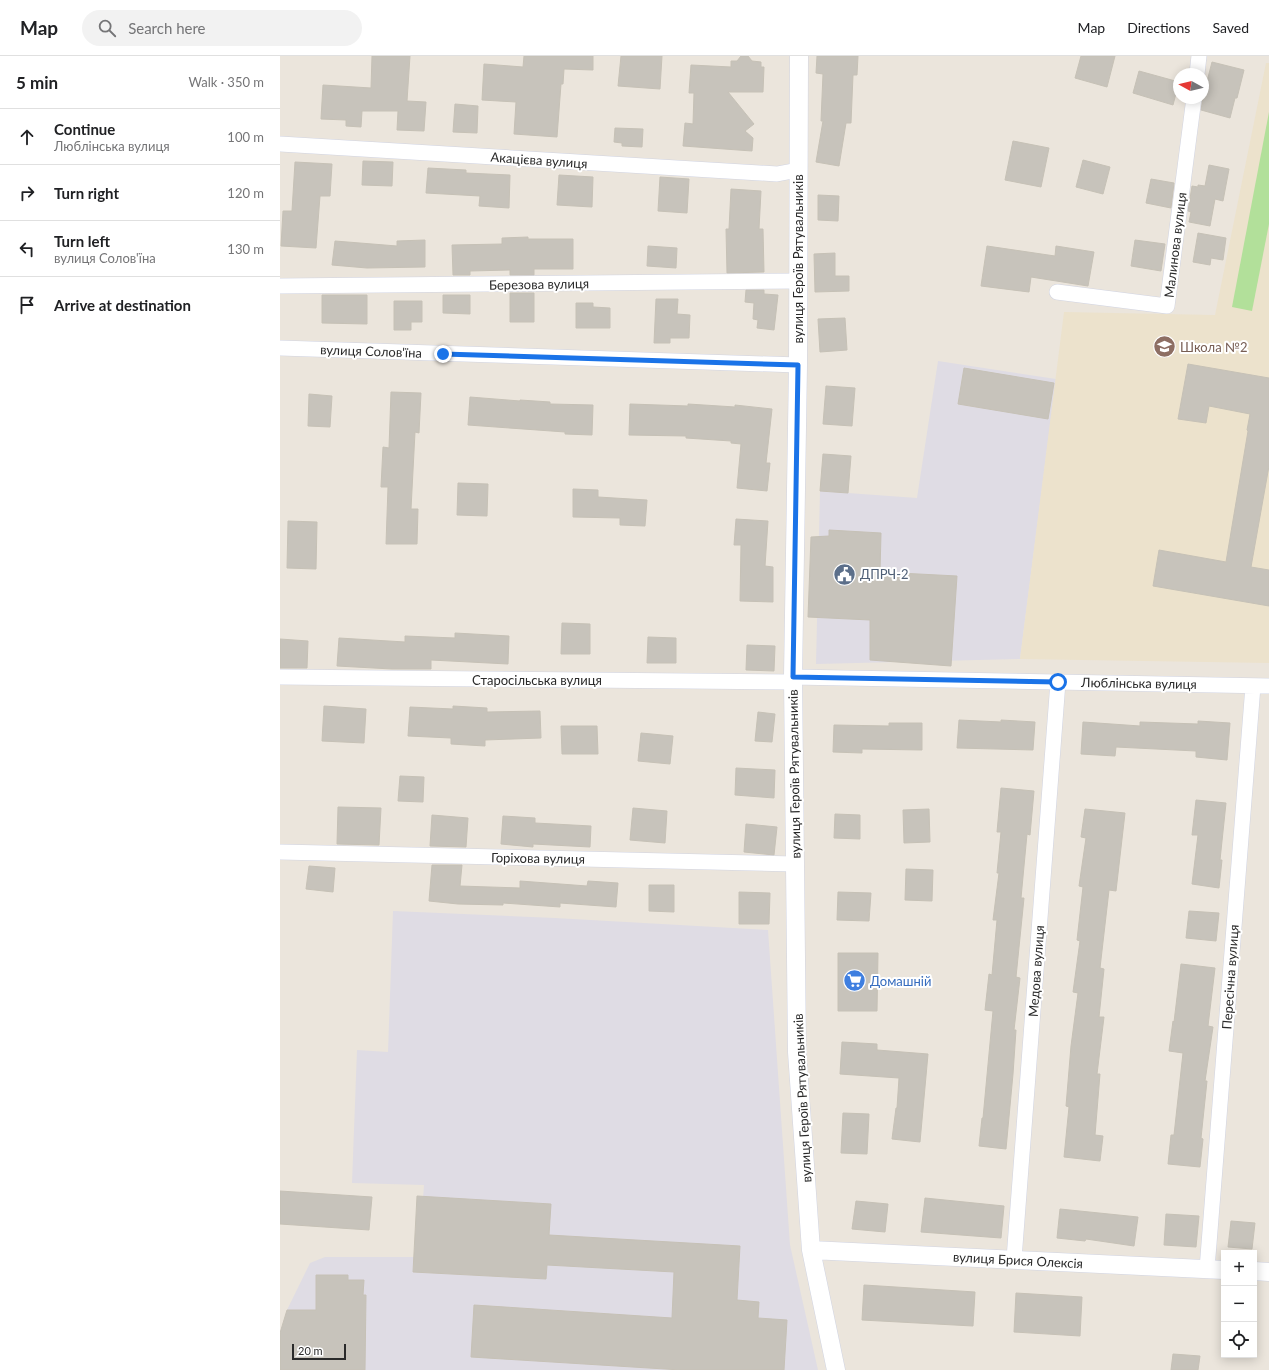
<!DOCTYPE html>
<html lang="en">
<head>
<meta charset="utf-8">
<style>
	:root { --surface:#fff; --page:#f2f2f2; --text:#202124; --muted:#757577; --line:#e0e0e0 }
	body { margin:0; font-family:Lato,sans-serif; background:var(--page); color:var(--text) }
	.controls { position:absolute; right:12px; bottom:12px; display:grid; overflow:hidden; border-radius:0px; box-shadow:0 2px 10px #0003 }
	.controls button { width:36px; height:36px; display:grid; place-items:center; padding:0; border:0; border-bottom:1px solid var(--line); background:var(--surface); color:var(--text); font:20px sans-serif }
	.compass { position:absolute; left:893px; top:12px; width:36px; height:36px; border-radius:50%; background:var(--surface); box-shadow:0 2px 10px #0003; rotate:278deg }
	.scale { position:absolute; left:12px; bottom:10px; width:54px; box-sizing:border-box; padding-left:4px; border:2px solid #2a2a2a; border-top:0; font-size:11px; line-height:14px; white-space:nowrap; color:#2a2a2a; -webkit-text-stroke:3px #fff; paint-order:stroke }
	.stop { position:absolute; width:12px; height:12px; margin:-9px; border:3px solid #1a73e8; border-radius:50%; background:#fff }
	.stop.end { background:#1a73e8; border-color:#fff; box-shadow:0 1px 4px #0008 }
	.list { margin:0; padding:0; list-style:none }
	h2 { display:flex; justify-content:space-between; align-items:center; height:52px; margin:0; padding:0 16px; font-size:17px }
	h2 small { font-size:13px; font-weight:400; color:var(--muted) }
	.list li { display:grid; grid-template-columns:26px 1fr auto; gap:12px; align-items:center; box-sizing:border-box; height:56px; padding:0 16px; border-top:1px solid var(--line) }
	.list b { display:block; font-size:15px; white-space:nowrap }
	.list p { margin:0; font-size:13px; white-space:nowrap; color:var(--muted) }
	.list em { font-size:13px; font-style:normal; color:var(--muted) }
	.icon { flex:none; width:22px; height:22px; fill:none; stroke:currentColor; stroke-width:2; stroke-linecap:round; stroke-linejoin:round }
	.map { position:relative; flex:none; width:989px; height:1314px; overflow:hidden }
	header { display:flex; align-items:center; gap:24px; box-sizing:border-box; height:56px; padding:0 20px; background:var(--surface); border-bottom:1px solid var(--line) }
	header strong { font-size:19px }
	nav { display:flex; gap:22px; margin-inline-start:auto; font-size:14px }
	.search { width:280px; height:36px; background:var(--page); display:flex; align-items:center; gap:10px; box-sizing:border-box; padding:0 14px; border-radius:22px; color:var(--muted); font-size:15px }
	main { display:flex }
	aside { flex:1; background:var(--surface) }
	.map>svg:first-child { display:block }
</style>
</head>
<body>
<header>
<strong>Map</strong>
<div class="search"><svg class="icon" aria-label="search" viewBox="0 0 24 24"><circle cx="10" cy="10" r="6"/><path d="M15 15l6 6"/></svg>Search here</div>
<nav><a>Map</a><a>Directions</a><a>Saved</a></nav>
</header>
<main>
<aside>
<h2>5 min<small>Walk · 350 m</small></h2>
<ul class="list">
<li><svg class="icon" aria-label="ahead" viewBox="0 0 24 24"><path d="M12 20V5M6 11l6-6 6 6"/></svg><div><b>Continue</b><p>Люблінська вулиця</p></div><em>100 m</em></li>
<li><svg class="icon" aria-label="right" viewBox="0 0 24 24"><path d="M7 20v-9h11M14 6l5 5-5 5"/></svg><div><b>Turn right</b></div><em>120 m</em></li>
<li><svg class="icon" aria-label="left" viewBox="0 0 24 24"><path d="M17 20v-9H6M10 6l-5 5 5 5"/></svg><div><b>Turn left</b><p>вулиця Солов'їна</p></div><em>130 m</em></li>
<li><svg class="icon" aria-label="arrive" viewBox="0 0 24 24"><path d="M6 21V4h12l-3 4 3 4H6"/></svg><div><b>Arrive at destination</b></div></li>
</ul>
</aside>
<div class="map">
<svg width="989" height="1314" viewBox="0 0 989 1314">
	<rect width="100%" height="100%" fill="#ebe5dc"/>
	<path fill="#dfdce4" d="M 658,305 L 776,323 L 740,603 L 536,608 L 540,435 L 637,442 Z
		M 113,855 L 275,862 L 488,874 L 510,1189 L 538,1314 L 0,1314 L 0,1277 L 7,1254 L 30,1207 L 45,1201 L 139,1201 L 144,1129 L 72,1127 L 77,994 L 108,996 Z"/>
	<path fill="#ece2cc" d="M 986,7 L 989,7 L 989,607 L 740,603 L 784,256 L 935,259 Z"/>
	<path fill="#b2e09a" d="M 989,56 L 989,168 L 972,255 L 952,251 Z"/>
	<path fill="#c7c3bb" stroke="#c6c1b6" d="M 92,0 L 130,0 L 127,45 L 146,46 L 144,75 L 117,74 L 118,55 L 82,55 L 81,71 L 66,70 L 66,64 L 41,63 L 43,29 L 91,32 Z
		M 244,0 L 313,0 L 313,14 L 284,13 L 283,28 L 281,28 L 277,81 L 234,78 L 236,46 L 202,44 L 204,8 L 243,11 Z
		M 341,0 L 382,0 L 380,33 L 338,30 Z
		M 461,0 L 468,0 L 472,5 L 481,6 L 481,11 L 484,11 L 483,36 L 448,36 L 474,68 L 465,75 L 473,82 L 472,95 L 403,90 L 405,67 L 413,68 L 414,37 L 409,37 L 411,9 L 451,11 L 451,5 L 457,5 Z
		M 537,0 L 578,0 L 577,19 L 573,19 L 571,67 L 566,67 L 559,110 L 536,106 L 543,65 L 541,65 L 543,18 L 536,17 Z
		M 801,0 L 835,0 L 827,31 L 795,22 Z
		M 932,6 L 964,14 L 957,42 L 955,42 L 950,62 L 921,54 L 923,41 Z
		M 859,15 L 899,26 L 893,49 L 853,37 Z
		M 175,48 L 198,50 L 197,77 L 173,76 Z
		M 335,72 L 363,73 L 362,91 L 342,90 L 342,87 L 334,86 Z
		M 733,85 L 769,92 L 761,131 L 725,124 Z
		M 803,104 L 830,111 L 823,138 L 796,131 Z
		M 83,105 L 113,106 L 112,130 L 82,129 Z
		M 15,106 L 52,108 L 50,140 L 40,140 L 36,192 L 1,190 L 3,155 L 12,155 Z
		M 929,109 L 949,113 L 943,145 L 935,143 L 930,170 L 909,166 L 911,156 L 908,155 L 912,130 L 918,131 L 918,129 L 925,130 Z
		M 148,112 L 186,114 L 186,117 L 230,119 L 229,152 L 199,150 L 200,140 L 146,137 Z
		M 279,119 L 313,121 L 312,151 L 277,149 Z
		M 380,121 L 409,123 L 407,157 L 378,155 Z
		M 871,123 L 894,127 L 891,152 L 866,147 Z
		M 451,133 L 481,135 L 479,173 L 483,173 L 484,216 L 447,217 L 446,173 L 449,173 Z
		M 538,139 L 559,140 L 558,165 L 538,164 Z
		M 918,177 L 946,182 L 943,204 L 931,202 L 930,209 L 913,206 Z
		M 248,181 L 248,183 L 293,183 L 293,213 L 254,213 L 254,219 L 230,219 L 230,214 L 190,215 L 190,219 L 173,219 L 172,189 L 222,188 L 222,182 Z
		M 145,184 L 145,211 L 87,212 L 52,209 L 55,185 L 117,190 L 117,185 Z
		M 855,184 L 885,188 L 881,215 L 851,210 Z
		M 368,190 L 397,192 L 396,212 L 367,210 Z
		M 707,190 L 775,200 L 776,190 L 814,196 L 808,230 L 751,221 L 749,236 L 701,230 Z
		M 555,197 L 555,220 L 569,220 L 569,235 L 535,236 L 534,198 Z
		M 466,234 L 484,234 L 484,238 L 498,239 L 494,274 L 477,272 L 478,264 L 473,263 L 474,247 L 465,246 Z
		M 230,237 L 254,237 L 254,266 L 230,266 Z
		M 42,239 L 87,239 L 87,268 L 42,267 Z
		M 163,239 L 190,239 L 190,258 L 163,257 Z
		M 376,243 L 398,243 L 397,258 L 410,259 L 409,282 L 390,282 L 390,287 L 374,287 Z
		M 114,245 L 142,245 L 142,266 L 131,266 L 131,274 L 114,274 Z
		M 296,247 L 313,247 L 313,251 L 330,252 L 330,272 L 296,272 Z
		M 565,262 L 567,294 L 540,296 L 538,263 Z
		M 908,308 L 989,322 L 989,410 L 971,511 L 989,514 L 989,550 L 873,530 L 879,494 L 946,506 L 968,375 L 967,374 L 970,358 L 929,350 L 926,367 L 898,363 Z
		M 684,312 L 774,327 L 768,363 L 678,348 Z
		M 546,330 L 575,332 L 572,370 L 543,368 Z
		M 111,336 L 141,337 L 139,377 L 135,376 L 131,453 L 138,453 L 137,488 L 106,488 L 108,431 L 101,431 L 103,391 L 109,392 Z
		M 29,338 L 52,340 L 50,371 L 28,370 Z
		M 190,341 L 240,345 L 240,344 L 270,346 L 270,348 L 313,349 L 312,379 L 285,378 L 285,376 L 188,369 Z
		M 350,348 L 408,350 L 408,348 L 455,351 L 455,349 L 492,353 L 486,407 L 490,407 L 487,435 L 457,432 L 461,388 L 451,387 L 451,385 L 406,382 L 406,380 L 349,379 Z
		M 543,398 L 571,400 L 568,437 L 540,435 Z
		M 178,427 L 208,428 L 207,460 L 177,459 Z
		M 293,433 L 318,434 L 318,441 L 367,444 L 365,470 L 340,469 L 340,462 L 293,461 Z
		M 456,463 L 488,465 L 485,510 L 493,511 L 493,546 L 460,545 L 461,489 L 454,489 Z
		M 8,465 L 37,466 L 36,513 L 7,512 Z
		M 549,474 L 601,477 L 600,516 L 677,520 L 671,610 L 590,604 L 590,564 L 528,561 L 531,481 L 549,480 Z
		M 282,567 L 310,568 L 310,598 L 281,598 Z
		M 175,577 L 229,580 L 228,608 L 151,604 L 151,613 L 112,613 L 57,610 L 59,582 L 125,586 L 125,580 L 175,582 Z
		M 368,581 L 396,582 L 396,607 L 367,607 Z
		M 0,583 L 28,585 L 27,612 L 0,612 Z
		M 467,589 L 495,590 L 494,615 L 466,614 Z
		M 44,650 L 86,653 L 84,687 L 42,685 Z
		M 173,650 L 207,652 L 207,656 L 260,655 L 261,682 L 205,684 L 205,690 L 171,688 L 171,682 L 128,680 L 130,651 L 173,653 Z
		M 478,656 L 495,658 L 492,686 L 475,685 Z
		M 679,664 L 721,666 L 721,664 L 755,666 L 753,694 L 677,692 Z
		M 918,665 L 950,667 L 947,704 L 916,701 L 916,695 L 836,691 L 835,700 L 801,698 L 803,666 L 860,670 L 860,666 L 918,668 Z
		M 609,667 L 642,667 L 642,694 L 582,693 L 582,697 L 553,696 L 554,669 L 609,670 Z
		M 281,670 L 317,670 L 318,698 L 282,698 Z
		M 361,677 L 393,680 L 390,708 L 358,705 Z
		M 456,712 L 495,714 L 494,742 L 455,739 Z
		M 120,720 L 144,721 L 143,746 L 118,745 Z
		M 721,732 L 754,735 L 750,779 L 747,778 L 741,842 L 744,842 L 736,921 L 740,922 L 734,974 L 736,974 L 733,1018 L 726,1093 L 699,1090 L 702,1062 L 703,1062 L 713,955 L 705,954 L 709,918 L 712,919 L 717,864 L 713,864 L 719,817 L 717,817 L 721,776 L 717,776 Z
		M 916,744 L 946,747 L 940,804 L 942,804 L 939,832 L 912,828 L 918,779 L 912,779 Z
		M 58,751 L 101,752 L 99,789 L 57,788 Z
		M 353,752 L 387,755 L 385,787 L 350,784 Z
		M 649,753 L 650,786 L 624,787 L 623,754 Z
		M 805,753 L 845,757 L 836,835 L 829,834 L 820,912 L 824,913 L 819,961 L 824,961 L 817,1018 L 820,1018 L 815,1079 L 823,1080 L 820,1105 L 784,1101 L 789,1051 L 786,1050 L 791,990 L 798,937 L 793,936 L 800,885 L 797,884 L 803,831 L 799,830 L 806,782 L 801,781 Z
		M 555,758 L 580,759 L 580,783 L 554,782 Z
		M 152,759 L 188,762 L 186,791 L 150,790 Z
		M 223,760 L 255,762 L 255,767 L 311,770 L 310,791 L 253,788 L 253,791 L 221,788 Z
		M 466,768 L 497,771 L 494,799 L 464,796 Z
		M 152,809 L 182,809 L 180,830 L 240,832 L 240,825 L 307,830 L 308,825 L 338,827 L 336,851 L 280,847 L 280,851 L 223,847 L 223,849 L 178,848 L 149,845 Z
		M 29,810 L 55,812 L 53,836 L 26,833 Z
		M 626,813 L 653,814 L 652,845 L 625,844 Z
		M 369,829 L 394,829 L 394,856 L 369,855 Z
		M 459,836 L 490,837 L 489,868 L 459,868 Z
		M 558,836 L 591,837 L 589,865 L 557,864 Z
		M 909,855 L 939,857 L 936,885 L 906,882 Z
		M 558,897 L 598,897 L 597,955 L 558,955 Z
		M 901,908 L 935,912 L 928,970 L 933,971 L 925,1025 L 927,1025 L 921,1082 L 923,1083 L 920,1111 L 888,1108 L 891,1079 L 894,1079 L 903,997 L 889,995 L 893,965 L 894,966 Z
		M 562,986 L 597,988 L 597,994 L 648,998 L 640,1086 L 612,1083 L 616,1052 L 617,1052 L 619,1022 L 560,1018 Z
		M 563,1057 L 589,1058 L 587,1098 L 561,1097 Z
		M 0,1135 L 92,1141 L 89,1174 L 0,1168 Z
		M 137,1140 L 271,1148 L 269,1179 L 460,1190 L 457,1244 L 479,1246 L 478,1262 L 507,1264 L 504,1314 L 401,1314 L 191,1301 L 194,1249 L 392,1262 L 394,1216 L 267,1209 L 266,1223 L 133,1216 Z
		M 645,1142 L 724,1150 L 721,1182 L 641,1176 Z
		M 576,1145 L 608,1148 L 605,1176 L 572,1173 Z
		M 780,1153 L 858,1161 L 854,1190 L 806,1183 L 805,1185 L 777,1182 Z
		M 886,1158 L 919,1160 L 916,1191 L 884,1189 Z
		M 951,1165 L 975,1167 L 972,1193 L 948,1191 Z
		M 36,1219 L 68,1219 L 68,1224 L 84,1224 L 83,1239 L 86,1239 L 85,1314 L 0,1314 L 0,1277 L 7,1254 L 36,1254 Z
		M 584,1229 L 695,1236 L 693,1270 L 582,1264 Z
		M 736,1237 L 802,1241 L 800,1280 L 734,1276 Z
		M 893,1298 L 920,1300 L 918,1314 L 891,1314 Z"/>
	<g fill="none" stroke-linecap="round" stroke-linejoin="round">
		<defs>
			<path id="minor" d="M 917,18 L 919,0
				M 0,88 L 497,118 L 518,114
				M 0,230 L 518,225
				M 777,236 L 887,250 L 914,42
				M 0,292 L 518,309
				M 0,621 L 513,626
				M 513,621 L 989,630
				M 0,796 L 515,808
				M 734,1203 L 778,626
				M 927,1213 L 973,630"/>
			<path id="tertiary" d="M 519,0 L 518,309 L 513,621 L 517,996 L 531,1194 L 556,1314
				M 531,1194 L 944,1214
				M 974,1215 L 989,1216"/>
		</defs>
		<use href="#minor" stroke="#d1d4e2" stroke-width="16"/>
		<use href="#tertiary" stroke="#d1d4e2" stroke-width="19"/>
		<use href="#minor" stroke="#fff" stroke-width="15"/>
		<use href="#tertiary" stroke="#fff" stroke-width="18"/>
	</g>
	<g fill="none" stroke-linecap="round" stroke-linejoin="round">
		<path stroke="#1a73e8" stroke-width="5" d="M 163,298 L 518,309 L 513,621 L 778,626"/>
	</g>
	<defs>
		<symbol id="school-disc" viewBox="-11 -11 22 22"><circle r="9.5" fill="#8d6e63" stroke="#fff"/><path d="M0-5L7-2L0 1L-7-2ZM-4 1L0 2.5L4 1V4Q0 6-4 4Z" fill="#fff"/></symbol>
		<symbol id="civic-disc" viewBox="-11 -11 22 22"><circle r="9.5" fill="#5c6f8a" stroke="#fff"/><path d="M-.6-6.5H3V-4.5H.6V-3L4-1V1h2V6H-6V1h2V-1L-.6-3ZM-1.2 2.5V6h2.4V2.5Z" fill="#fff"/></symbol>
		<symbol id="supermarket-disc" viewBox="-11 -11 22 22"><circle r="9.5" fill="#3f7fe0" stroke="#fff"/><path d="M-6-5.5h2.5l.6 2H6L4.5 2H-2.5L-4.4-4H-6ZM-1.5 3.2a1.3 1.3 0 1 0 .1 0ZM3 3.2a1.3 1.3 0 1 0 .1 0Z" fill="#fff"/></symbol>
	</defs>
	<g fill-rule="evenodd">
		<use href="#school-disc" x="872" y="278" width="25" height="25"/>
		<use href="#civic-disc" x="552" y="506" width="25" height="25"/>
		<use href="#supermarket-disc" x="562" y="912" width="25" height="25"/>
	</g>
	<g text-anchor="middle" stroke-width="4" stroke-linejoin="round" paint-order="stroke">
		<g font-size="13" fill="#2a2a2a" stroke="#fff">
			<text transform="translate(259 104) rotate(4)" y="5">Акацієва вулиця</text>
			<text transform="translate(895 189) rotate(-83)" y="5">Малинова вулиця</text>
			<text transform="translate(518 203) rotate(-90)" y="5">вулиця Героїв Рятувальників</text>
			<text transform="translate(259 228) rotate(-1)" y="5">Березова вулиця</text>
			<text transform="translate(91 295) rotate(2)" y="5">вулиця Солов'їна</text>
			<text x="257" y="629">Старосільська вулиця</text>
			<text transform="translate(859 627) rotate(1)" y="5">Люблінська вулиця</text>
			<text transform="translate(514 718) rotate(-91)" y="5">вулиця Героїв Рятувальників</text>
			<text transform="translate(258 802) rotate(1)" y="5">Горіхова вулиця</text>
			<text transform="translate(756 915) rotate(-86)" y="5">Медова вулиця</text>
			<text transform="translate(950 921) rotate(-86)" y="5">Пересічна вулиця</text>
			<text transform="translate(522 1042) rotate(-93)" y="5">вулиця Героїв Рятувальників</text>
			<text transform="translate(738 1204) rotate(3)" y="5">вулиця Брися Олексія</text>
		</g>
		<g font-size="13" fill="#785e54" stroke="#fff" text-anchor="start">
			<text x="900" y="296">Школа №2</text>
		</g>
		<g font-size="13" fill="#4e5e75" stroke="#fff" text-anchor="start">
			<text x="580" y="523">ДПРЧ-2</text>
		</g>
		<g font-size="13" fill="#366cbe" stroke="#fff" text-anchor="start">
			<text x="590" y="930">Домашній</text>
		</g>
	</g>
</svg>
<div class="controls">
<button>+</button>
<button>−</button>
<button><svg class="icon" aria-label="locate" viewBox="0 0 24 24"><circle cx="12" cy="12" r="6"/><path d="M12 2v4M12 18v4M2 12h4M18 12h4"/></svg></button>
</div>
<svg class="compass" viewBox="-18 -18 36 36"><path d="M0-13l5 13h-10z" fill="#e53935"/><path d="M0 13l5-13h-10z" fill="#757577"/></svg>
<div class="scale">20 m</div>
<div class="stop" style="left:778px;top:626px"></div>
<div class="stop end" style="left:163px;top:298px"></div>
</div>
</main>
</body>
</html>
